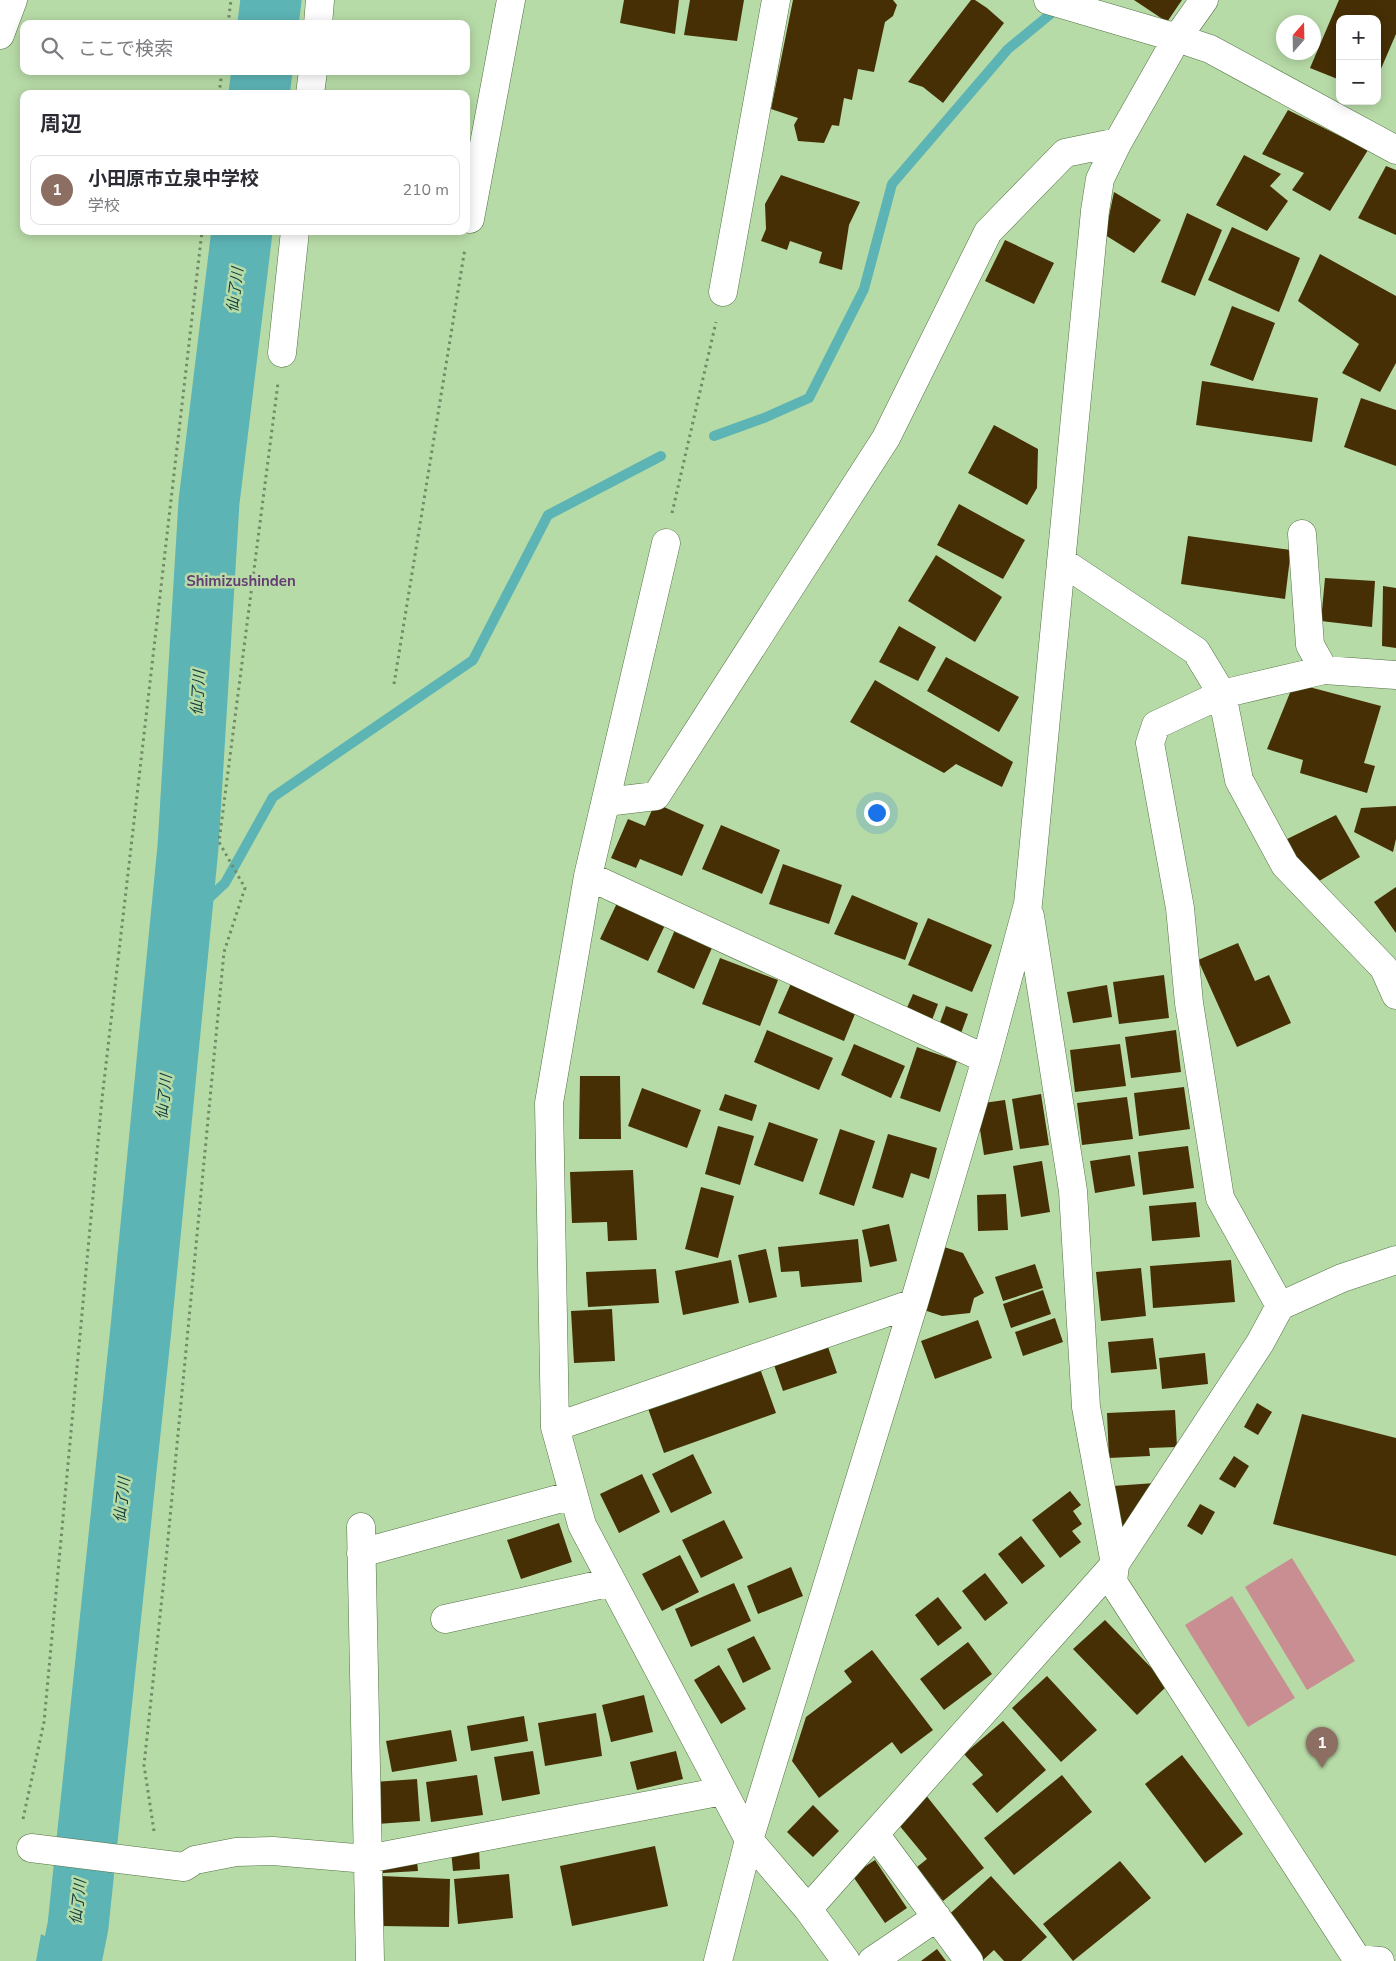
<!DOCTYPE html>
<html lang="ja">
<head>
<meta charset="utf-8">
<style>
	:root { --surface:#fff; --page:#f7f7f7; --text:#2b2b33; --muted:#7c7c81; --line:#e1e1e2; --accent:#1a73e8 }
	body { margin:0; font-family:"Nunito Sans","Noto Sans JP",sans-serif; background:var(--page); color:var(--text) }
	.controls { position:absolute; right:15px; top:15px; display:grid; overflow:hidden; border-radius:10px; box-shadow:0 2px 12px #0003 }
	.controls button { width:45px; height:45px; display:grid; place-items:center; padding:0; border:0; border-bottom:1px solid var(--line); background:var(--surface); color:var(--text); font:25px sans-serif }
	.compass { position:absolute; left:1276px; top:15px; width:45px; height:45px; border-radius:50%; background:var(--surface); box-shadow:0 2px 12px #0003; rotate:20deg }
	.you { position:absolute; left:876px; top:812px; width:18px; height:18px; margin:-12px; border:4px solid #fff; border-radius:50%; background:#1a73e8; box-shadow:0 0 0 8px #1a73e833 }
	.badge { display:grid; place-items:center; width:32px; height:32px; border-radius:50%; background:var(--accent); color:#fff; font-size:16px; font-weight:700 }
	.pin { position:absolute; translate:-50% -41px; filter:drop-shadow(0 1px 2px #0008) }
	.pin::after { content:''; position:absolute; top:26px; width:18px; height:15px; background:inherit; clip-path:polygon(0 0,100% 0,50% 100%) }
	.list { margin:0; padding:0; list-style:none }
	h2 { display:flex; justify-content:space-between; align-items:center; height:65px; margin:0; padding:0 20px; font-size:21px }
	h2 small { font-size:16px; font-weight:400; color:var(--muted) }
	.list li { display:grid; grid-template-columns:32px 1fr auto; gap:15px; align-items:center; box-sizing:border-box; height:70px; margin:0 10px 10px; padding:0 10px; border:1px solid var(--line); border-radius:10px }
	.list b { display:block; font-size:19px; white-space:nowrap }
	.list p { margin:0; font-size:16px; white-space:nowrap; color:var(--muted) }
	.list em { font-size:16px; font-style:normal; color:var(--muted) }
	.icon { flex:none; width:28px; height:28px; fill:none; stroke:currentColor; stroke-width:2; stroke-linecap:round; stroke-linejoin:round }
	.map { position:relative; flex:none; width:1396px; height:1961px; overflow:hidden }
	.search { position:absolute; background:var(--surface); box-shadow:0 2px 12px #0003; left:20px; top:20px; width:450px; height:55px; display:flex; align-items:center; gap:12px; box-sizing:border-box; padding:0 18px; border-radius:10px; color:var(--muted); font-size:19px }
	.panel { position:absolute; background:var(--surface); box-shadow:0 2px 12px #0003; left:20px; top:90px; width:450px; height:145px; border-radius:10px }
	.map>svg:first-child { display:block }
</style>
</head>
<body>
<div class="map">
<svg width="1396" height="1961" viewBox="0 0 1396 1961">
	<rect width="100%" height="100%" fill="#b7dba7"/>
	<path fill="#c88e91" d="M 1292,1558 L 1355,1661 L 1307,1690 L 1245,1587 Z
		M 1232,1596 L 1295,1698 L 1248,1727 L 1185,1625 Z"/>
	<path fill="#5db4b5" d="M 41,1934 L 91,1961 L 36,1961 Z"/>
	<g fill="none" stroke-linecap="round" stroke-linejoin="round">
		<path stroke="#5db4b5" stroke-width="10" d="M 714,436 L 764,418 L 809,398 L 864,289 L 892,184 L 1008,49 L 1059,7
			M 181,924 L 225,883 L 273,797 L 473,660 L 548,515 L 661,456"/>
		<path stroke="#5db4b5" stroke-width="61" d="M 268,24 L 271,0
			M 259,94 L 262,71
			M 71,1961 L 78,1926 L 141,1328 L 188,847 L 209,502 L 242,231"/>
	</g>
	<path fill="#462f05" d="M 624,0 L 679,0 L 675,34 L 620,23 Z
		M 690,0 L 744,0 L 737,41 L 684,35 Z
		M 793,0 L 893,0 L 897,5 L 893,16 L 885,22 L 874,72 L 858,69 L 852,100 L 844,98 L 839,126 L 832,125 L 824,143 L 798,141 L 794,125 L 798,118 L 771,109 Z
		M 971,0 L 975,0 L 987,8 L 1004,23 L 943,103 L 923,87 L 908,82 Z
		M 1134,0 L 1182,0 L 1167,22 Z
		M 1339,0 L 1396,0 L 1396,34 L 1377,78 L 1377,19 L 1340,19 L 1340,80 L 1310,68 Z
		M 1288,110 L 1368,150 L 1330,211 L 1292,190 L 1304,173 L 1262,154 Z
		M 1244,155 L 1281,174 L 1270,186 L 1288,201 L 1267,231 L 1216,205 Z
		M 1386,166 L 1396,170 L 1396,235 L 1358,218 Z
		M 781,175 L 860,202 L 849,225 L 842,270 L 819,263 L 822,252 L 790,241 L 787,250 L 761,241 L 766,229 L 765,204 Z
		M 1114,192 L 1161,220 L 1134,253 L 1105,235 Z
		M 1187,213 L 1222,230 L 1195,296 L 1161,282 Z
		M 1232,227 L 1300,258 L 1279,312 L 1208,280 Z
		M 1005,240 L 1054,263 L 1034,304 L 985,281 Z
		M 1320,254 L 1396,296 L 1396,363 L 1380,392 L 1342,373 L 1359,344 L 1298,301 Z
		M 1232,306 L 1275,323 L 1253,381 L 1210,365 Z
		M 1202,381 L 1318,398 L 1312,442 L 1196,425 Z
		M 1361,398 L 1396,410 L 1396,466 L 1344,447 Z
		M 994,425 L 1038,449 L 1037,488 L 1027,505 L 968,473 Z
		M 959,504 L 1025,540 L 1003,579 L 937,545 Z
		M 1188,536 L 1291,550 L 1285,599 L 1181,584 Z
		M 936,555 L 1002,597 L 975,642 L 908,601 Z
		M 1325,578 L 1375,581 L 1372,627 L 1321,621 Z
		M 1383,586 L 1396,588 L 1396,648 L 1382,646 Z
		M 899,626 L 936,647 L 918,681 L 879,662 Z
		M 946,657 L 1019,697 L 999,732 L 927,691 Z
		M 875,680 L 1013,762 L 1002,787 L 956,764 L 944,773 L 850,722 Z
		M 1294,683 L 1381,706 L 1364,763 L 1375,766 L 1367,793 L 1300,773 L 1303,760 L 1267,749 Z
		M 655,803 L 704,825 L 682,876 L 640,859 L 636,868 L 611,858 L 628,819 L 645,826 Z
		M 1396,806 L 1396,839 L 1393,852 L 1354,832 L 1361,808 Z
		M 1336,815 L 1360,857 L 1314,884 L 1283,841 Z
		M 721,825 L 780,850 L 762,894 L 702,869 Z
		M 783,864 L 842,885 L 829,924 L 769,904 Z
		M 1396,887 L 1396,933 L 1374,902 Z
		M 852,895 L 918,923 L 905,960 L 834,934 Z
		M 618,901 L 666,923 L 648,961 L 600,939 Z
		M 928,918 L 992,945 L 972,992 L 908,965 Z
		M 677,925 L 715,941 L 694,989 L 657,972 Z
		M 1238,943 L 1255,981 L 1269,975 L 1291,1023 L 1237,1047 L 1198,960 Z
		M 720,958 L 778,980 L 760,1026 L 702,1004 Z
		M 1164,975 L 1169,1018 L 1119,1024 L 1113,982 Z
		M 792,981 L 857,1009 L 844,1041 L 778,1013 Z
		M 1107,985 L 1112,1017 L 1073,1023 L 1067,992 Z
		M 913,994 L 938,1004 L 932,1020 L 906,1010 Z
		M 946,1006 L 968,1014 L 960,1036 L 938,1028 Z
		M 767,1030 L 833,1058 L 819,1090 L 754,1062 Z
		M 1176,1030 L 1181,1072 L 1131,1078 L 1125,1037 Z
		M 854,1044 L 905,1066 L 891,1098 L 841,1075 Z
		M 1120,1044 L 1126,1086 L 1075,1092 L 1070,1050 Z
		M 917,1047 L 957,1061 L 940,1112 L 900,1098 Z
		M 580,1076 L 620,1076 L 621,1139 L 579,1139 Z
		M 1184,1087 L 1190,1129 L 1139,1136 L 1134,1093 Z
		M 642,1088 L 701,1110 L 687,1148 L 628,1126 Z
		M 725,1094 L 757,1105 L 752,1121 L 719,1110 Z
		M 1041,1094 L 1049,1145 L 1020,1149 L 1012,1099 Z
		M 1127,1097 L 1133,1139 L 1082,1145 L 1077,1103 Z
		M 1005,1100 L 1013,1150 L 984,1155 L 976,1104 Z
		M 769,1122 L 818,1139 L 803,1182 L 754,1165 Z
		M 718,1126 L 754,1136 L 740,1185 L 705,1174 Z
		M 840,1129 L 875,1141 L 854,1206 L 819,1194 Z
		M 888,1134 L 937,1148 L 929,1179 L 911,1173 L 903,1198 L 872,1188 Z
		M 1188,1146 L 1194,1188 L 1143,1195 L 1138,1152 Z
		M 1130,1155 L 1135,1186 L 1095,1193 L 1090,1161 Z
		M 1042,1161 L 1050,1212 L 1021,1217 L 1013,1166 Z
		M 633,1170 L 637,1240 L 608,1241 L 607,1222 L 572,1223 L 570,1172 Z
		M 701,1187 L 734,1196 L 718,1258 L 685,1249 Z
		M 1006,1194 L 1008,1230 L 978,1231 L 977,1195 Z
		M 1196,1202 L 1200,1237 L 1152,1241 L 1149,1206 Z
		M 889,1224 L 897,1261 L 870,1267 L 862,1230 Z
		M 858,1239 L 862,1282 L 801,1287 L 799,1271 L 781,1272 L 778,1247 Z
		M 944,1247 L 963,1253 L 984,1293 L 974,1298 L 970,1313 L 942,1316 L 924,1310 Z
		M 766,1249 L 777,1297 L 749,1303 L 738,1255 Z
		M 731,1260 L 739,1303 L 683,1315 L 675,1271 Z
		M 1231,1260 L 1235,1302 L 1153,1308 L 1150,1266 Z
		M 1035,1264 L 1043,1288 L 1003,1301 L 995,1277 Z
		M 1141,1268 L 1146,1316 L 1101,1321 L 1096,1272 Z
		M 656,1269 L 659,1303 L 588,1307 L 586,1272 Z
		M 1043,1290 L 1051,1314 L 1011,1328 L 1003,1304 Z
		M 612,1309 L 615,1361 L 574,1363 L 571,1311 Z
		M 1055,1318 L 1063,1342 L 1023,1356 L 1015,1332 Z
		M 978,1320 L 992,1358 L 935,1379 L 921,1341 Z
		M 1153,1338 L 1157,1369 L 1111,1373 L 1108,1342 Z
		M 828,1347 L 837,1373 L 783,1391 L 774,1365 Z
		M 1205,1353 L 1208,1384 L 1162,1389 L 1159,1358 Z
		M 758,1363 L 776,1413 L 664,1453 L 646,1403 Z
		M 1257,1403 L 1272,1412 L 1258,1435 L 1244,1427 Z
		M 1175,1410 L 1177,1447 L 1149,1448 L 1150,1456 L 1109,1458 L 1107,1413 Z
		M 1302,1414 L 1396,1438 L 1396,1556 L 1273,1524 Z
		M 693,1454 L 712,1493 L 671,1513 L 652,1474 Z
		M 1234,1456 L 1249,1466 L 1235,1488 L 1219,1479 Z
		M 642,1474 L 660,1512 L 619,1533 L 600,1494 Z
		M 1155,1483 L 1128,1530 L 1116,1526 L 1113,1486 Z
		M 1070,1491 L 1081,1505 L 1073,1511 L 1082,1524 L 1072,1531 L 1081,1542 L 1060,1558 L 1032,1520 Z
		M 1200,1504 L 1215,1512 L 1202,1535 L 1187,1526 Z
		M 724,1520 L 743,1558 L 701,1578 L 682,1540 Z
		M 559,1523 L 572,1562 L 521,1579 L 507,1540 Z
		M 1021,1536 L 1045,1566 L 1022,1584 L 998,1554 Z
		M 680,1555 L 699,1592 L 662,1611 L 642,1574 Z
		M 791,1567 L 803,1596 L 758,1614 L 747,1586 Z
		M 985,1573 L 1008,1603 L 985,1621 L 962,1591 Z
		M 734,1583 L 751,1621 L 691,1647 L 675,1609 Z
		M 938,1597 L 962,1628 L 938,1646 L 915,1615 Z
		M 1105,1620 L 1168,1685 L 1137,1715 L 1073,1649 Z
		M 754,1636 L 771,1669 L 743,1683 L 727,1649 Z
		M 968,1642 L 992,1674 L 944,1710 L 920,1679 Z
		M 872,1650 L 933,1730 L 901,1754 L 892,1742 L 819,1798 L 792,1761 L 806,1717 L 852,1682 L 844,1671 Z
		M 719,1665 L 746,1709 L 721,1724 L 694,1680 Z
		M 1047,1676 L 1097,1730 L 1061,1762 L 1012,1708 Z
		M 644,1695 L 653,1732 L 611,1742 L 602,1705 Z
		M 596,1713 L 602,1756 L 545,1766 L 538,1723 Z
		M 524,1716 L 528,1741 L 471,1751 L 467,1726 Z
		M 1003,1721 L 1046,1770 L 997,1813 L 972,1784 L 983,1775 L 964,1754 Z
		M 451,1730 L 457,1761 L 392,1772 L 386,1741 Z
		M 533,1751 L 540,1794 L 502,1801 L 494,1757 Z
		M 676,1751 L 683,1779 L 637,1790 L 630,1762 Z
		M 1182,1755 L 1243,1834 L 1205,1863 L 1145,1784 Z
		M 477,1775 L 483,1815 L 431,1822 L 426,1782 Z
		M 1062,1775 L 1092,1812 L 1014,1875 L 984,1838 Z
		M 417,1779 L 420,1821 L 377,1824 L 374,1782 Z
		M 925,1794 L 984,1868 L 943,1901 L 917,1867 L 927,1859 L 894,1819 Z
		M 813,1805 L 839,1831 L 813,1857 L 787,1832 Z
		M 655,1846 L 668,1906 L 572,1926 L 560,1866 Z
		M 479,1848 L 480,1869 L 453,1871 L 451,1850 Z
		M 875,1860 L 907,1908 L 885,1923 L 852,1875 Z
		M 417,1861 L 418,1871 L 383,1873 L 382,1863 Z
		M 1120,1861 L 1151,1898 L 1073,1961 L 1043,1924 Z
		M 509,1874 L 513,1918 L 458,1924 L 454,1879 Z
		M 381,1876 L 450,1879 L 449,1927 L 380,1926 Z
		M 991,1876 L 1047,1937 L 1021,1961 L 1004,1961 L 994,1950 L 982,1961 L 942,1921 Z
		M 937,1949 L 946,1961 L 921,1961 Z"/>
	<g fill="none" stroke-linecap="round" stroke-linejoin="round">
		<defs>
			<path id="minor" d="M 1048,0 L 1177,38 L 1210,49 L 1396,150
				M 318,24 L 320,0
				M 0,35 L 13,0
				M 310,94 L 313,71
				M 470,219 L 511,0
				M 723,292 L 776,0
				M 282,353 L 295,231
				M 1302,534 L 1310,645 L 1324,670 L 1396,675
				M 666,543 L 588,876 L 549,1103 L 555,1427 L 582,1525 L 749,1840 L 808,1909 L 846,1961
				M 1061,561 L 1196,651 L 1222,694 L 1239,780 L 1285,865 L 1384,968 L 1396,995
				M 606,802 L 656,796 L 886,438 L 988,232 L 1065,153 L 1118,142
				M 588,876 L 986,1059
				M 1030,916 L 1073,1191 L 1086,1407 L 1115,1564 L 1113,1582 L 1357,1959 L 1380,1961
				M 1280,1306 L 1220,1198 L 1189,1003 L 1180,908 L 1150,743 L 1156,725 L 1222,694 L 1324,670
				M 555,1427 L 914,1303
				M 361,1527 L 370,1961
				M 361,1553 L 573,1495
				M 445,1619 L 612,1582
				M 875,1834 L 969,1961
				M 31,1848 L 184,1867 L 195,1860 L 236,1852 L 273,1851 L 367,1859 L 723,1791
				M 808,1909 L 1115,1564 L 1260,1343 L 1280,1306 L 1342,1278 L 1396,1260
				M 718,1961 L 749,1840 L 914,1303 L 986,1059 L 1028,904 L 1095,211 L 1100,179 L 1118,142 L 1177,38 L 1204,0
				M 872,1961 L 937,1917"/>
		</defs>
		<use href="#minor" stroke="#537244" stroke-width="29"/>
		<path stroke="#708b65" stroke-width="3" stroke-dasharray="2.5 4" stroke-linecap="butt" d="M 228,24 L 231,0
			M 219,94 L 222,71
			M 672,513 L 716,322
			M 394,684 L 465,248
			M 23,1819 L 44,1722 L 102,1099 L 202,231
			M 154,1831 L 144,1765 L 166,1560 L 224,952 L 245,888 L 219,842 L 278,383"/>
		<use href="#minor" stroke="#fff" stroke-width="28"/>
	</g>
	<g text-anchor="middle" stroke-width="5" stroke-linejoin="round" paint-order="stroke">
		<g font-size="15" font-style="italic" fill="#113b3c" stroke="#b7dba7">
			<text transform="translate(235 290) rotate(-83)" y="5">仙了川</text>
			<text transform="translate(198 693) rotate(-87)" y="5">仙了川</text>
			<text transform="translate(164 1097) rotate(-84)" y="5">仙了川</text>
			<text transform="translate(122 1500) rotate(-84)" y="5">仙了川</text>
			<text transform="translate(78 1902) rotate(-84)" y="5">仙了川</text>
		</g>
		<g font-size="15" font-weight="bold" fill="#653d74" stroke="#b7dba7">
			<text x="241" y="586">Shimizushinden</text>
		</g>
	</g>
</svg>
<div class="controls">
<button>+</button>
<button>−</button>
</div>
<svg class="compass" viewBox="-18 -18 36 36"><path d="M0-13l5 13h-10z" fill="#e53935"/><path d="M0 13l5-13h-10z" fill="#7c7c81"/></svg>
<div class="you"></div>
<div class="pin badge" style="left:1322px;top:1768px;background:#8d6e63">1</div>
<div class="search"><svg class="icon" aria-label="search" viewBox="0 0 24 24"><circle cx="10" cy="10" r="6"/><path d="M15 15l6 6"/></svg>ここで検索</div>
<section class="panel">
<h2>周辺<small></small></h2>
<ul class="list">
<li><span class="badge" style="background:#8d6e63">1</span><div><b>小田原市立泉中学校</b><p>学校</p></div><em>210 m</em></li>
</ul>
</section>
</div>
</body>
</html>
